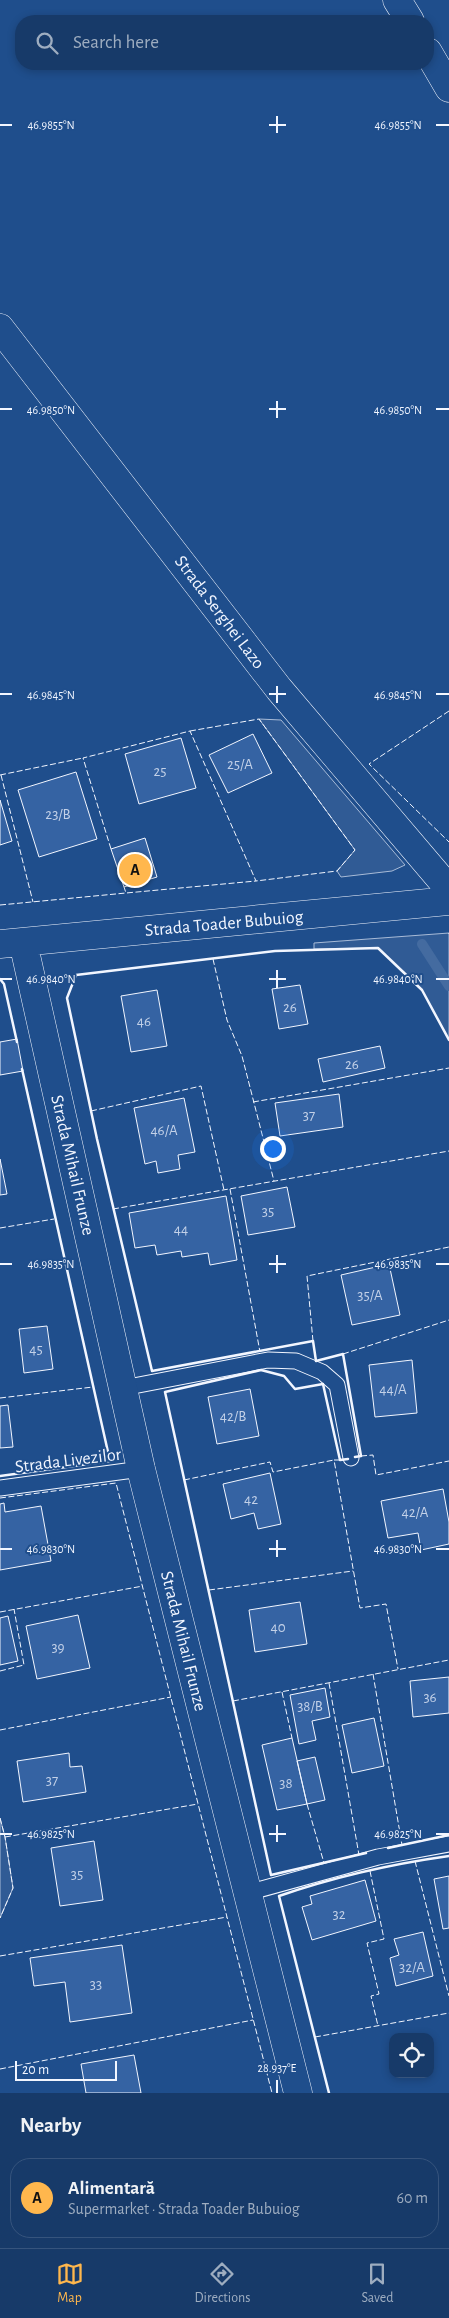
<!DOCTYPE html>
<html lang="en">
<head>
<meta charset="utf-8">
<style>
	:root { --surface:#173a69; --page:#20416f; --text:#f1f3f6; --muted:#9eadc0; --line:#36547d; --accent:#ffb74d }
	body { margin:0; font-family:"Alegreya Sans",sans-serif; background:var(--page); color:var(--text) }
	.controls { position:absolute; right:15px; bottom:15px; display:grid; overflow:hidden; border-radius:10px; box-shadow:0 2px 8px #0003 }
	.controls button { width:45px; height:45px; display:grid; place-items:center; padding:0; border:0; border-bottom:1px solid var(--line); background:var(--surface); color:var(--text); font:25px sans-serif }
	.scale { position:absolute; left:15px; bottom:12px; width:102px; box-sizing:border-box; padding-left:5px; border:2px solid #f2f6ff; border-top:0; font-size:14px; line-height:18px; white-space:nowrap; color:#f2f6ff; -webkit-text-stroke:4px #1f4e8c; paint-order:stroke }
	.you { position:absolute; left:272px; top:1148px; width:18px; height:18px; margin:-12px; border:4px solid #fff; border-radius:50%; background:#1a73e8; box-shadow:0 0 0 8px #1a73e833 }
	.badge { display:grid; place-items:center; width:32px; height:32px; border-radius:50%; background:var(--accent); color:#111; font-size:16px; font-weight:700 }
	.pin { position:absolute; translate:-50% -50%; border:2px solid #fff; box-shadow:0 1px 5px #0006 }
	.list { margin:0; padding:0; list-style:none }
	h2 { display:flex; justify-content:space-between; align-items:center; height:65px; margin:0; padding:0 20px; font-size:21px }
	h2 small { font-size:16px; font-weight:400; color:var(--muted) }
	.list li { display:grid; grid-template-columns:32px 1fr auto; gap:15px; align-items:center; box-sizing:border-box; height:80px; margin:0 10px 10px; padding:0 10px; border:1px solid var(--line); border-radius:20px }
	.list b { display:block; font-size:19px; white-space:nowrap }
	.list p { margin:0; font-size:16px; white-space:nowrap; color:var(--muted) }
	.list em { font-size:16px; font-style:normal; color:var(--muted) }
	.icon { flex:none; width:28px; height:28px; fill:none; stroke:currentColor; stroke-width:2; stroke-linecap:round; stroke-linejoin:round }
	.map { position:relative; flex:none; width:449px; height:2093px; overflow:hidden }
	.search { position:absolute; background:var(--surface); box-shadow:0 2px 8px #0003; left:15px; right:15px; top:15px; height:55px; display:flex; align-items:center; gap:12px; box-sizing:border-box; padding:0 18px; border-radius:20px; color:var(--muted); font-size:19px }
	.sheet { height:155px; background:var(--surface) }
	nav { display:flex; justify-content:space-around; align-items:center; box-sizing:border-box; height:70px; border-top:1px solid var(--line); background:var(--surface); font-size:14px; color:var(--muted) }
	nav a { display:grid; justify-items:center; gap:2px }
	nav .on { color:var(--accent) }
	.map>svg:first-child { display:block }
</style>
</head>
<body>
<div class="map">
<svg width="449" height="2093" viewBox="0 0 449 2093">
	<rect width="100%" height="100%" fill="#1f4e8c"/>
	<path fill="#305b95" stroke="#a8bbd7" d="M 259,719 L 281,720 L 405,865 L 392,871 L 341,877 L 337,871 L 355,850 Z
		M 449,933 L 449,1040 L 422,990 L 378,948 L 314,949 L 314,943 Z
		M 0,1818 L 5,1837 L 13,1888 L 0,1918 Z"/>
	<g fill="none" stroke-linecap="round" stroke-linejoin="round">
		<path stroke="#446ba0" stroke-width="10" d="M 422,944 L 449,986"/>
	</g>
	<path fill="#3563a3" stroke="#f2f6ff" d="M 253,734 L 272,773 L 228,793 L 209,755 Z
		M 181,738 L 196,788 L 139,804 L 125,754 Z
		M 76,772 L 97,839 L 39,857 L 18,790 Z
		M 0,800 L 12,841 L 0,845 Z
		M 145,838 L 157,877 L 124,887 L 111,849 Z
		M 300,985 L 308,1024 L 279,1029 L 272,989 Z
		M 157,990 L 167,1046 L 131,1052 L 121,996 Z
		M 17,1039 L 23,1071 L 0,1075 L 0,1042 Z
		M 380,1046 L 385,1068 L 323,1082 L 318,1059 Z
		M 339,1094 L 343,1127 L 280,1136 L 275,1103 Z
		M 184,1098 L 195,1152 L 178,1155 L 180,1169 L 158,1173 L 156,1161 L 145,1164 L 134,1108 Z
		M 0,1159 L 7,1194 L 0,1195 Z
		M 287,1187 L 295,1227 L 248,1235 L 241,1196 Z
		M 226,1196 L 237,1260 L 210,1265 L 208,1253 L 182,1257 L 181,1251 L 157,1255 L 155,1245 L 135,1248 L 129,1213 Z
		M 389,1264 L 400,1315 L 352,1325 L 341,1275 Z
		M 47,1326 L 53,1369 L 24,1373 L 19,1329 Z
		M 412,1360 L 417,1413 L 375,1417 L 369,1365 Z
		M 250,1389 L 259,1436 L 217,1444 L 208,1397 Z
		M 8,1405 L 13,1447 L 0,1448 L 0,1406 Z
		M 270,1473 L 281,1524 L 258,1529 L 254,1513 L 231,1519 L 223,1484 Z
		M 443,1489 L 449,1522 L 449,1544 L 421,1550 L 418,1533 L 388,1538 L 381,1501 Z
		M 4,1503 L 5,1512 L 41,1506 L 51,1561 L 0,1570 L 0,1504 Z
		M 300,1602 L 307,1644 L 255,1652 L 249,1610 Z
		M 78,1615 L 90,1668 L 37,1679 L 26,1626 Z
		M 8,1616 L 18,1661 L 0,1665 L 0,1618 Z
		M 449,1677 L 449,1713 L 413,1717 L 410,1681 Z
		M 325,1688 L 330,1717 L 312,1721 L 316,1740 L 299,1744 L 290,1695 Z
		M 374,1718 L 384,1766 L 352,1773 L 342,1725 Z
		M 292,1738 L 307,1804 L 277,1810 L 262,1745 Z
		M 69,1753 L 70,1767 L 82,1766 L 86,1792 L 23,1802 L 17,1761 Z
		M 315,1757 L 325,1800 L 307,1804 L 297,1761 Z
		M 94,1841 L 103,1900 L 60,1906 L 51,1848 Z
		M 449,1876 L 449,1928 L 443,1929 L 434,1879 Z
		M 365,1880 L 376,1921 L 312,1940 L 302,1907 L 312,1904 L 310,1896 Z
		M 423,1932 L 433,1976 L 396,1986 L 390,1958 L 399,1955 L 394,1939 Z
		M 122,1945 L 132,2013 L 70,2022 L 65,1982 L 34,1986 L 30,1958 Z
		M 134,2055 L 141,2093 L 86,2093 L 81,2064 Z"/>
	<g fill="none" stroke-linecap="round" stroke-linejoin="round">
		<defs>
			<path id="lane" d="M 123,1388 L 268,1360 L 296,1361 L 322,1372 L 337,1385 L 351,1458
				M 0,1488 L 141,1469
				M 247,1893 L 378,1857 L 449,1844"/>
			<path id="street" d="M 397,0 L 410,21
				M 428,52 L 449,88
				M 0,328 L 279,689 L 449,889
				M 23,942 L 141,1469 L 298,2093
				M 0,944 L 449,901"/>
		</defs>
		<use href="#lane" stroke="#f2f6ff" stroke-width="17"/>
		<use href="#street" stroke="#f2f6ff" stroke-width="29"/>
		<use href="#lane" stroke="#1f4e8c" stroke-width="15"/>
		<use href="#street" stroke="#1f4e8c" stroke-width="28"/>
		<path stroke="#f2f6ff" stroke-width="1" stroke-dasharray="6 2.5" stroke-linecap="butt" d="M 449,711 L 369,764 L 449,842
			M 190,731 L 259,719 L 355,850 L 337,871 L 256,881
			M 0,775 L 83,758
			M 1,775 L 33,902
			M 111,849 L 83,758 L 190,731 L 256,881 L 126,893 L 124,887
			M 0,905 L 126,893
			M 449,933 L 449,934
			M 213,959 L 227,1020 L 242,1056 L 274,1181
			M 253,1102 L 449,1068
			M 91,1111 L 201,1086 L 224,1190
			M 230,1189 L 260,1352
			M 113,1209 L 449,1151
			M 0,1228 L 54,1219
			M 313,1341 L 307,1276 L 449,1247
			M 343,1354 L 449,1320
			M 0,1398 L 93,1387
			M 361,1456 L 373,1455 L 376,1475 L 449,1461
			M 340,1460 L 334,1460 L 360,1608 L 386,1604 L 398,1669
			M 184,1480 L 270,1462 L 273,1472 L 334,1460
			M 0,1498 L 116,1483 L 272,2093
			M 209,1590 L 353,1571
			M 0,1612 L 143,1586
			M 0,1671 L 24,1665 L 14,1609
			M 373,1674 L 402,1845
			M 329,1683 L 359,1855
			M 282,1692 L 292,1738
			M 233,1701 L 449,1660
			M 0,1730 L 171,1697
			M 307,1804 L 324,1863
			M 0,1818 L 5,1837 L 13,1888 L 0,1918
			M 5,1837 L 198,1804
			M 415,1861 L 449,1996
			M 370,1871 L 384,1939 L 367,1943 L 379,1994 L 371,1996 L 378,2026
			M 0,1956 L 227,1917
			M 315,2037 L 449,2013
			M 0,2069 L 253,2020"/>
		<path stroke="#f2f6ff" stroke-width="2.5" d="M 0,979 L 4,984 L 17,1042
			M 355,1457 L 361,1456 L 343,1354 L 316,1361 L 313,1341 L 152,1371 L 97,1139 L 67,998 L 76,975 L 275,951 L 378,948 L 422,990 L 449,1040
			M 348,1459 L 340,1460 L 323,1384 L 295,1389 L 284,1376 L 261,1370 L 165,1392 L 271,1875 L 366,1853
			M 0,1476 L 110,1461 L 22,1069
			M 388,1848 L 449,1835
			M 329,2093 L 279,1896 C 334,1877 392,1864 449,1856"/>
	</g>
	<path fill="none" stroke="#f2f6ff" stroke-width="2" d="M 277,116 L 277,133M 0,125 L 12,125M 269,125 L 286,125M 436,125 L 449,125M 277,401 L 277,418M 0,409 L 12,409M 269,409 L 286,409M 436,409 L 449,409M 277,686 L 277,703M 0,694 L 12,694M 269,694 L 286,694M 436,694 L 449,694M 277,970 L 277,988M 0,979 L 12,979M 269,979 L 286,979M 436,979 L 449,979M 277,1255 L 277,1273M 0,1264 L 12,1264M 269,1264 L 286,1264M 436,1264 L 449,1264M 277,1540 L 277,1557M 0,1549 L 12,1549M 269,1549 L 286,1549M 436,1549 L 449,1549M 277,1825 L 277,1842M 0,1834 L 12,1834M 269,1834 L 286,1834M 436,1834 L 449,1834M 277,2080 L 277,2093"/>
	<g text-anchor="middle" stroke-width="4" stroke-linejoin="round" paint-order="stroke">
		<g font-size="15" fill="#c3d1e8">
			<text x="240" y="769">25/A</text>
			<text x="160" y="776">25</text>
			<text x="58" y="819">23/B</text>
			<text x="290" y="1012">26</text>
			<text x="144" y="1026">46</text>
			<text x="352" y="1069">26</text>
			<text x="309" y="1120">37</text>
			<text x="164" y="1135">46/A</text>
			<text x="268" y="1216">35</text>
			<text x="181" y="1234">44</text>
			<text x="370" y="1300">35/A</text>
			<text x="36" y="1354">45</text>
			<text x="393" y="1394">44/A</text>
			<text x="233" y="1421">42/B</text>
			<text x="251" y="1504">42</text>
			<text x="415" y="1517">42/A</text>
			<text x="278" y="1632">40</text>
			<text x="58" y="1652">39</text>
			<text x="430" y="1702">36</text>
			<text x="310" y="1711">38/B</text>
			<text x="52" y="1785">37</text>
			<text x="286" y="1788">38</text>
			<text x="77" y="1879">35</text>
			<text x="339" y="1919">32</text>
			<text x="412" y="1972">32/A</text>
			<text x="96" y="1989">33</text>
		</g>
		<g font-size="18" fill="#f2f6ff" stroke="#1f4e8c">
			<text transform="translate(220 612) rotate(53)" y="6">Strada Serghei Lazo</text>
			<text transform="translate(224 923) rotate(-5)" y="6">Strada Toader Bubuiog</text>
			<text transform="translate(73 1165) rotate(77)" y="6">Strada Mihail Frunze</text>
			<text transform="translate(68 1460) rotate(-7)" y="6">Strada Livezilor</text>
			<text transform="translate(184 1641) rotate(76)" y="6">Strada Mihail Frunze</text>
		</g>
	</g>
	<g font-size="12" text-anchor="middle" fill="#f2f6ff" stroke="#1f4e8c" stroke-width="4" stroke-linejoin="round" paint-order="stroke">
		<text x="51" y="129">46.9855°N</text>
		<text x="398" y="129">46.9855°N</text>
		<text x="51" y="414">46.9850°N</text>
		<text x="398" y="414">46.9850°N</text>
		<text x="51" y="699">46.9845°N</text>
		<text x="398" y="699">46.9845°N</text>
		<text x="51" y="983">46.9840°N</text>
		<text x="398" y="983">46.9840°N</text>
		<text x="51" y="1268">46.9835°N</text>
		<text x="398" y="1268">46.9835°N</text>
		<text x="51" y="1553">46.9830°N</text>
		<text x="398" y="1553">46.9830°N</text>
		<text x="51" y="1838">46.9825°N</text>
		<text x="398" y="1838">46.9825°N</text>
		<text x="277" y="2072">28.937°E</text>
	</g>
</svg>
<div class="controls">
<button><svg class="icon" aria-label="locate" viewBox="0 0 24 24"><circle cx="12" cy="12" r="6"/><path d="M12 2v4M12 18v4M2 12h4M18 12h4"/></svg></button>
</div>
<div class="scale">20 m</div>
<div class="you"></div>
<div class="pin badge" style="left:135px;top:870px">A</div>
<div class="search"><svg class="icon" aria-label="search" viewBox="0 0 24 24"><circle cx="10" cy="10" r="6"/><path d="M15 15l6 6"/></svg>Search here</div>
</div>
<section class="sheet">
<h2>Nearby<small></small></h2>
<ul class="list">
<li><span class="badge">A</span><div><b>Alimentară</b><p>Supermarket · Strada Toader Bubuiog</p></div><em>60 m</em></li>
</ul>
</section>
<nav>
<a class="on"><svg class="icon" aria-label="map" viewBox="0 0 24 24"><path d="M3 6l6-2 6 2 6-2v14l-6 2-6-2-6 2zM9 4v14M15 6v14"/></svg>Map</a>
<a><svg class="icon" aria-label="directions" viewBox="0 0 24 24"><path d="M12 3l9 9-9 9-9-9zM9 14v-3h6M13 9l2 2-2 2"/></svg>Directions</a>
<a><svg class="icon" aria-label="saved" viewBox="0 0 24 24"><path d="M7 4h10v16l-5-4-5 4z"/></svg>Saved</a>
</nav>
</body>
</html>
